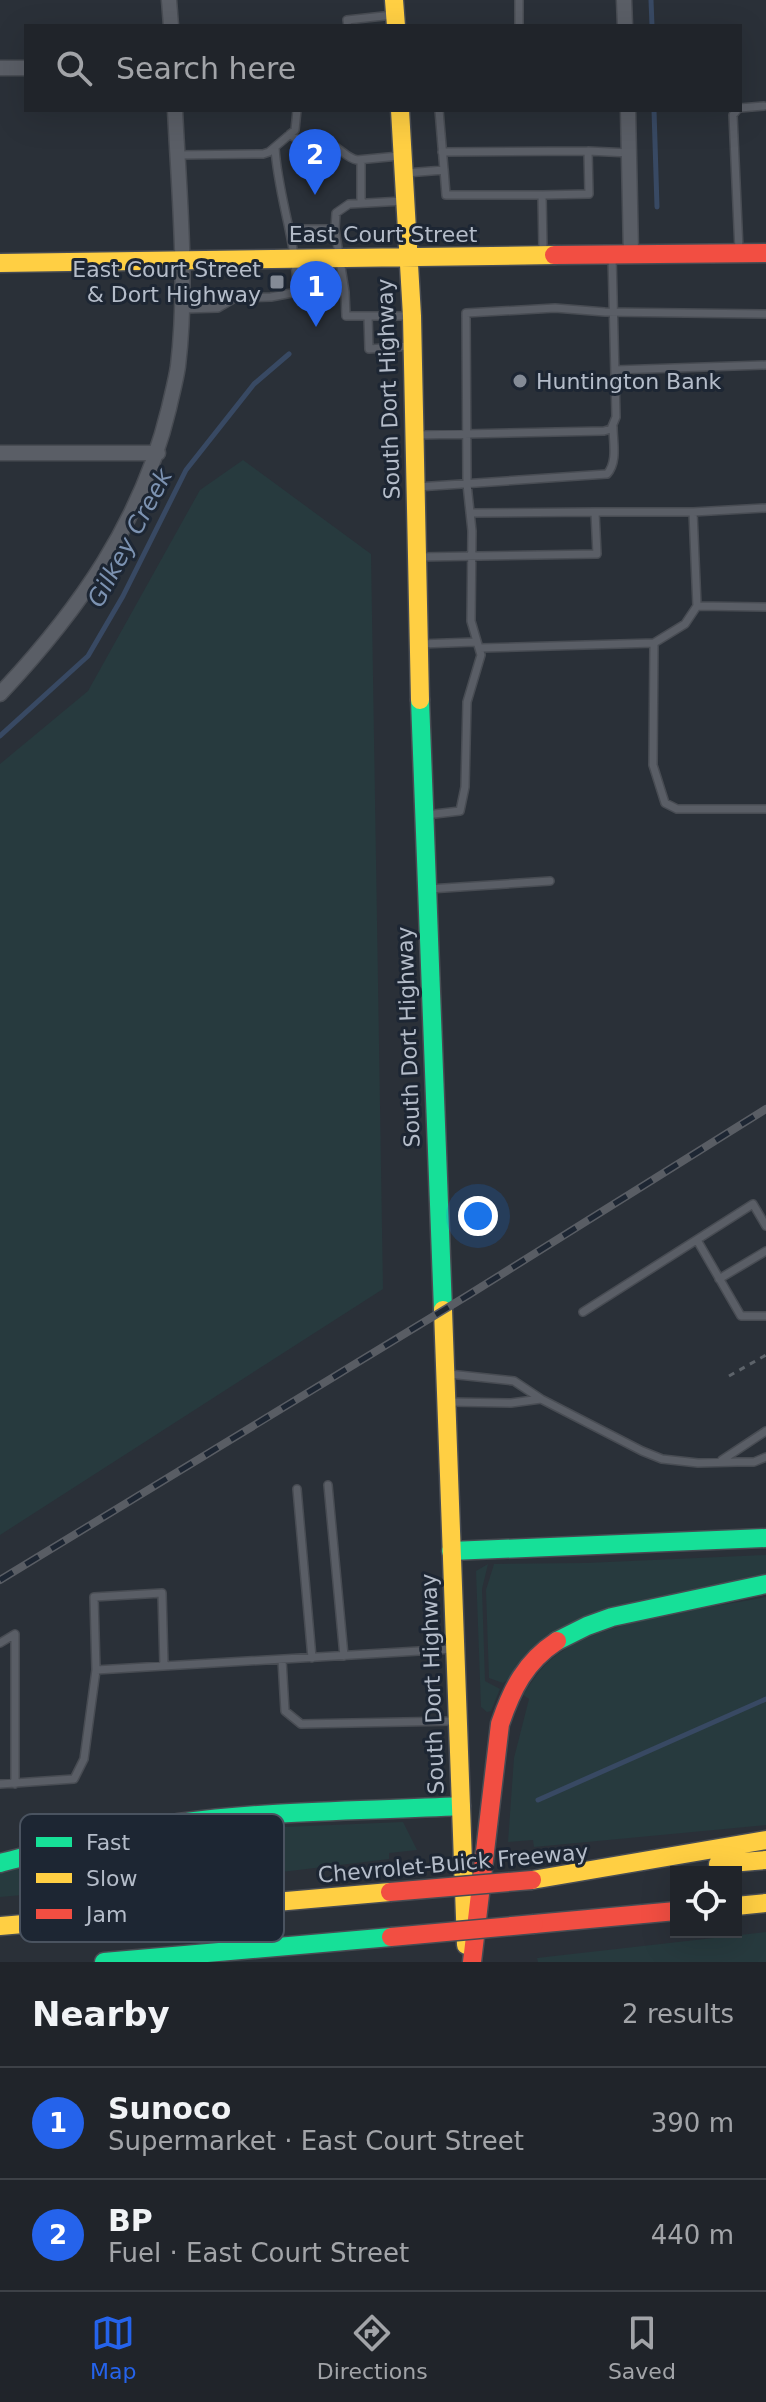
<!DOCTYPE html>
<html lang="en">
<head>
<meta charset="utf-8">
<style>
	:root { --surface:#20242a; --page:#282c32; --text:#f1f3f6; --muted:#a2a4a8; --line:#3d4147; --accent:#2563eb }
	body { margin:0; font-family:"DejaVu Sans",sans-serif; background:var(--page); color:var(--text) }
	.controls { position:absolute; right:24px; bottom:24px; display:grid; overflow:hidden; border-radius:0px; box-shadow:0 8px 32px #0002 }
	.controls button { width:72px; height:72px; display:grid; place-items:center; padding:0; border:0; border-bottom:2px solid var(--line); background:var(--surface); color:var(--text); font:40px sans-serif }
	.you { position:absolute; left:478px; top:1216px; width:28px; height:28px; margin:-20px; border:6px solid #fff; border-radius:50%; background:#1a73e8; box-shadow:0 0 0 12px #1a73e833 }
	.badge { display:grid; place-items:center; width:52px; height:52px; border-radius:50%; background:var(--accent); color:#fff; font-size:26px; font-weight:700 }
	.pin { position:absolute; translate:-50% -66px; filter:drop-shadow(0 2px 4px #0008) }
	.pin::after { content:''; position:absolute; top:42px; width:28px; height:24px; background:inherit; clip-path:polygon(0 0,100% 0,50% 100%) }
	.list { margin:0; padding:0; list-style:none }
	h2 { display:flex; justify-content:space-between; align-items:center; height:104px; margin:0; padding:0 32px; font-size:34px }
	h2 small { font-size:26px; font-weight:400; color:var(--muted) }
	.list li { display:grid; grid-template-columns:52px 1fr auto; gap:24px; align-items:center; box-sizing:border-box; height:112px; padding:0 32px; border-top:2px solid var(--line) }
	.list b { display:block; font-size:30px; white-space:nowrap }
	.list p { margin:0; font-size:26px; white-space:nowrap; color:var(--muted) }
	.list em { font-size:26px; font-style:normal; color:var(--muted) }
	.icon { flex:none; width:44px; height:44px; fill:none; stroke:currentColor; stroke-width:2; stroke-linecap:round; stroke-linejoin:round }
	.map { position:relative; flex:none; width:766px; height:1962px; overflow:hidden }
	.search { position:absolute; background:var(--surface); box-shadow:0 8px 32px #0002; left:24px; right:24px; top:24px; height:88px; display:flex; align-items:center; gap:20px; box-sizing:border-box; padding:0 28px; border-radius:0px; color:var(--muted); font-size:30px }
	.sheet { height:328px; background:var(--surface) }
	nav { display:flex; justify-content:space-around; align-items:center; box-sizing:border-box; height:112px; border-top:2px solid var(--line); background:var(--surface); font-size:22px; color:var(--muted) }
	nav a { display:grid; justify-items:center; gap:4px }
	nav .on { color:var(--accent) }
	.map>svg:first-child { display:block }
</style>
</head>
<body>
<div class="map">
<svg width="766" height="1962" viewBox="0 0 766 1962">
	<rect width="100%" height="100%" fill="#2a3038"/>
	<path fill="#273a3e" d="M 243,460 L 371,554 L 383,1289 L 0,1535 L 0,764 L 88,691 L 200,490 Z
		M 766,1555 L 766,1576 L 631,1603 L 503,1683 L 489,1678 L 486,1590 L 494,1564 L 586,1563 Z
		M 488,1564 L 482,1589 L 485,1681 L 500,1689 L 491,1711 L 487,1712 L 481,1707 L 476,1571 Z
		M 766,1597 L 766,1825 L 534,1847 L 533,1840 L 508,1842 L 514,1758 L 529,1699 L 523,1695 C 532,1681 541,1667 554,1657 C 602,1619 705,1609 766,1597 Z
		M 403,1822 L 417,1850 L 389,1853 L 389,1859 L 290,1871 L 0,1897 L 0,1872 L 189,1831 Z
		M 766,1932 L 766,1962 L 538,1962 L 537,1958 Z"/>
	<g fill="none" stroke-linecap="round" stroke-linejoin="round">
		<path stroke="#384963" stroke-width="5" d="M 651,0 L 652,26
			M 654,110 L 657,207
			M 0,736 L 88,656 L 123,596 L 186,470 L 254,384 L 289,354
			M 538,1800 L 766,1699"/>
		<defs>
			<path id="lane" d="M 519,0 L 519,26
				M 348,26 L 347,20 L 393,15
				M 740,108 L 764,106
				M 737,110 L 733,115 L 739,250
				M 290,134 C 303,147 320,138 334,146 C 343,151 347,158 357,160 L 399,156
				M 275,148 C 278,197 297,242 297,292 L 345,292 L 335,229 L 290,229
				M 442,152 L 588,151
				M 178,155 L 263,154 L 269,152 L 295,130 L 297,110
				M 444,169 L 446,195 L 542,195 L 543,251
				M 406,173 L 444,170 L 439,110
				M 542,195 L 589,194 L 588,151 L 630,153
				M 361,203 L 361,160
				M 335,229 L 336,213 L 349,204 L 403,201
				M 345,292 L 346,316 L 407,316
				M 183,309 L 218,308 L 235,298 L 271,297 L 297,292
				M 368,316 L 369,349 L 410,346
				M 615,370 L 766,365
				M 418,435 L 604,431 L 611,429 L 616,417 L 612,256
				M 417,487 L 607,474 C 618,462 613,442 613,427
				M 595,512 L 693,512 L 766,508
				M 693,512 L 697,606
				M 418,557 L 597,554 L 595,512 L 470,513
				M 766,607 L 697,606 L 685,624 L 654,643 L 653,765 L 665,803 L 677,809 L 766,809
				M 420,644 L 475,642
				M 480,648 L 654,643
				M 426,815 L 460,811 L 465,787 L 467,702 L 481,655 L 471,621 L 472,531 L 467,484 L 466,313 L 555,308 L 605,312 L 766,314
				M 429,889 L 550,881
				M 697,1240 L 741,1316 L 766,1316
				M 719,1279 L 766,1251
				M 583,1312 L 753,1204 L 766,1226
				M 449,1374 L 514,1381 L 541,1399 L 642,1451 L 662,1459 L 698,1463 L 738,1462 L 754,1462 L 766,1457
				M 448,1402 L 511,1403 L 541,1399
				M 722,1460 L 766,1431
				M 328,1485 L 344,1656
				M 297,1489 L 312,1658
				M 0,1643 L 15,1634 L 15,1784
				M 282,1660 L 285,1711 L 301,1724 L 455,1721
				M 96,1670 L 94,1597 L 162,1593 L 164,1666
				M 0,1784 L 74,1779 L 84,1759 L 96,1670 L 453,1649"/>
			<path id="street" d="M 169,0 L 171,26
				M 624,0 L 625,26
				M 0,68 L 26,68
				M 628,110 L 631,253
				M 0,453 L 158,453
				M 0,694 C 79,610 142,521 169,408 C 172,394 176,380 178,366 C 188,282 179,194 175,110"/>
			<path id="fast" d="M 420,700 L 443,1310
				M 451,1551 L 766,1538
				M 557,1641 L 587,1626 L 612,1617 L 766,1584
				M 0,1863 C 59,1848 119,1832 179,1823 C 272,1810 368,1811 461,1806
				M 104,1962 L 391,1937"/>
			<path id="slow" d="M 394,0 L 396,26
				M 400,110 L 412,316 L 420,700
				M 0,263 L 554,255
				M 443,1310 L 466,1945
				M 718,1864 L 766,1860
				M 532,1880 L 766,1840
				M 736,1906 L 766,1903
				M 0,1926 L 390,1892"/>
			<path id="jam" d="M 554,255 L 766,253
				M 534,1924 L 676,1911
				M 472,1962 L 500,1724 C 512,1689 525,1662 557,1641"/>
		</defs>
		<use href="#lane" stroke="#484c53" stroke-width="10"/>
		<use href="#street" stroke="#484c53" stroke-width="17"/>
		<use href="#fast" stroke="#484c53" stroke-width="21"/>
		<use href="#slow" stroke="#484c53" stroke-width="21"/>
		<use href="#jam" stroke="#484c53" stroke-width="21"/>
		<path stroke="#5d636a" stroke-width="3" stroke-dasharray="6 6" stroke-linecap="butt" d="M 729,1376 L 766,1355"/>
		<use href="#lane" stroke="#5a5e66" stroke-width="7"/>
		<use href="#street" stroke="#5a5e66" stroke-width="14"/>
		<use href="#fast" stroke="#16e098" stroke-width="18"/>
		<use href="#slow" stroke="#ffcf43" stroke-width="18"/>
		<use href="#jam" stroke="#f24e42" stroke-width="18"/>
		<defs>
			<path id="rail" d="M 0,1580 L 470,1294 L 766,1109"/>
		</defs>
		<use href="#rail" stroke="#595d64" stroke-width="8"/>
		<use href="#rail" stroke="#1d2633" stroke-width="5" stroke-dasharray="15" stroke-linecap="butt"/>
		<defs>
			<path id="jam-bridge" d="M 390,1892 L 532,1880
				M 391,1937 L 534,1924"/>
		</defs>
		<use href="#jam-bridge" stroke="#474c53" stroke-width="21" stroke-linecap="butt"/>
		<use href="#jam-bridge" stroke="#f24e42" stroke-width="18"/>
	</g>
	<g fill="#848b96" stroke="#1d2633" stroke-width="3">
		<rect x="269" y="274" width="16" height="16" rx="4"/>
		<circle cx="520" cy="381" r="8"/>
	</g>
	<g text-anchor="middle" stroke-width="6" stroke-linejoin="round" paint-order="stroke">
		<g font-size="22" fill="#b4bcc9" stroke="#1d2633">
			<text x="383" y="242">East Court Street</text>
			<text transform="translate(388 389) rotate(-92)" y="8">South Dort Highway</text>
			<text transform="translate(408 1037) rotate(-92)" y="8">South Dort Highway</text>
			<text transform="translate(432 1684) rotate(-92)" y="8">South Dort Highway</text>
			<text transform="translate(453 1863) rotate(-5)" y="8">Chevrolet-Buick Freeway</text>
		</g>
		<g font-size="22" fill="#b4bcc9" stroke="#1d2633" text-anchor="end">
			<text x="261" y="277">East Court Street<tspan x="261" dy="25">&amp; Dort Highway</tspan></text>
			<text x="536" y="389" text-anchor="start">Huntington Bank</text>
		</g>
		<g font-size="24" font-style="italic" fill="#7c92b1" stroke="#1d2633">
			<text transform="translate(130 538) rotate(-62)" y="8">Gilkey Creek</text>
		</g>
	</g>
	<rect x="20" y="1814" width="264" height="128" rx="12" fill="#1d2633" stroke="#4a5360" stroke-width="2"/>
	<rect x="36" y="1837" width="36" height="10" fill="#16e098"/>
	<rect x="36" y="1873" width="36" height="10" fill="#ffcf43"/>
	<rect x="36" y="1909" width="36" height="10" fill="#f24e42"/>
	<g font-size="22" fill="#b4bcc9">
		<text x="86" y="1850">Fast</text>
		<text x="86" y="1886">Slow</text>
		<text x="86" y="1922">Jam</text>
	</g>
</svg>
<div class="controls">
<button><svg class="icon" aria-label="locate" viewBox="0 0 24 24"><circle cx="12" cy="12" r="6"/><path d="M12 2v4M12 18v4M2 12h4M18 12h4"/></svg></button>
</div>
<div class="you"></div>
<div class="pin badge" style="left:316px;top:327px">1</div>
<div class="pin badge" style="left:315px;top:195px">2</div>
<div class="search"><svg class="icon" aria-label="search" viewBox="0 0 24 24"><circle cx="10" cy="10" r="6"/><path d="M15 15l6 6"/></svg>Search here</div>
</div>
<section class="sheet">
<h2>Nearby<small>2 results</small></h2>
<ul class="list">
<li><span class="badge">1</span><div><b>Sunoco</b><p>Supermarket · East Court Street</p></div><em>390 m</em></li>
<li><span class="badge">2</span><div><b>BP</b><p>Fuel · East Court Street</p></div><em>440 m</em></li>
</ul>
</section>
<nav>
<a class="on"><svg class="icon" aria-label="map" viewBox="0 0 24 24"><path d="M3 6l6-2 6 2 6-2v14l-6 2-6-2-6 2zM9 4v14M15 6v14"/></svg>Map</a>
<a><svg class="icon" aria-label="directions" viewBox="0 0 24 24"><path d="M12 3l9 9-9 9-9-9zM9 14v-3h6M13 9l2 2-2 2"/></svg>Directions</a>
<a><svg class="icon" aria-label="saved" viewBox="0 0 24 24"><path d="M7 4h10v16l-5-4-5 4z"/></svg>Saved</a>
</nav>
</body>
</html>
